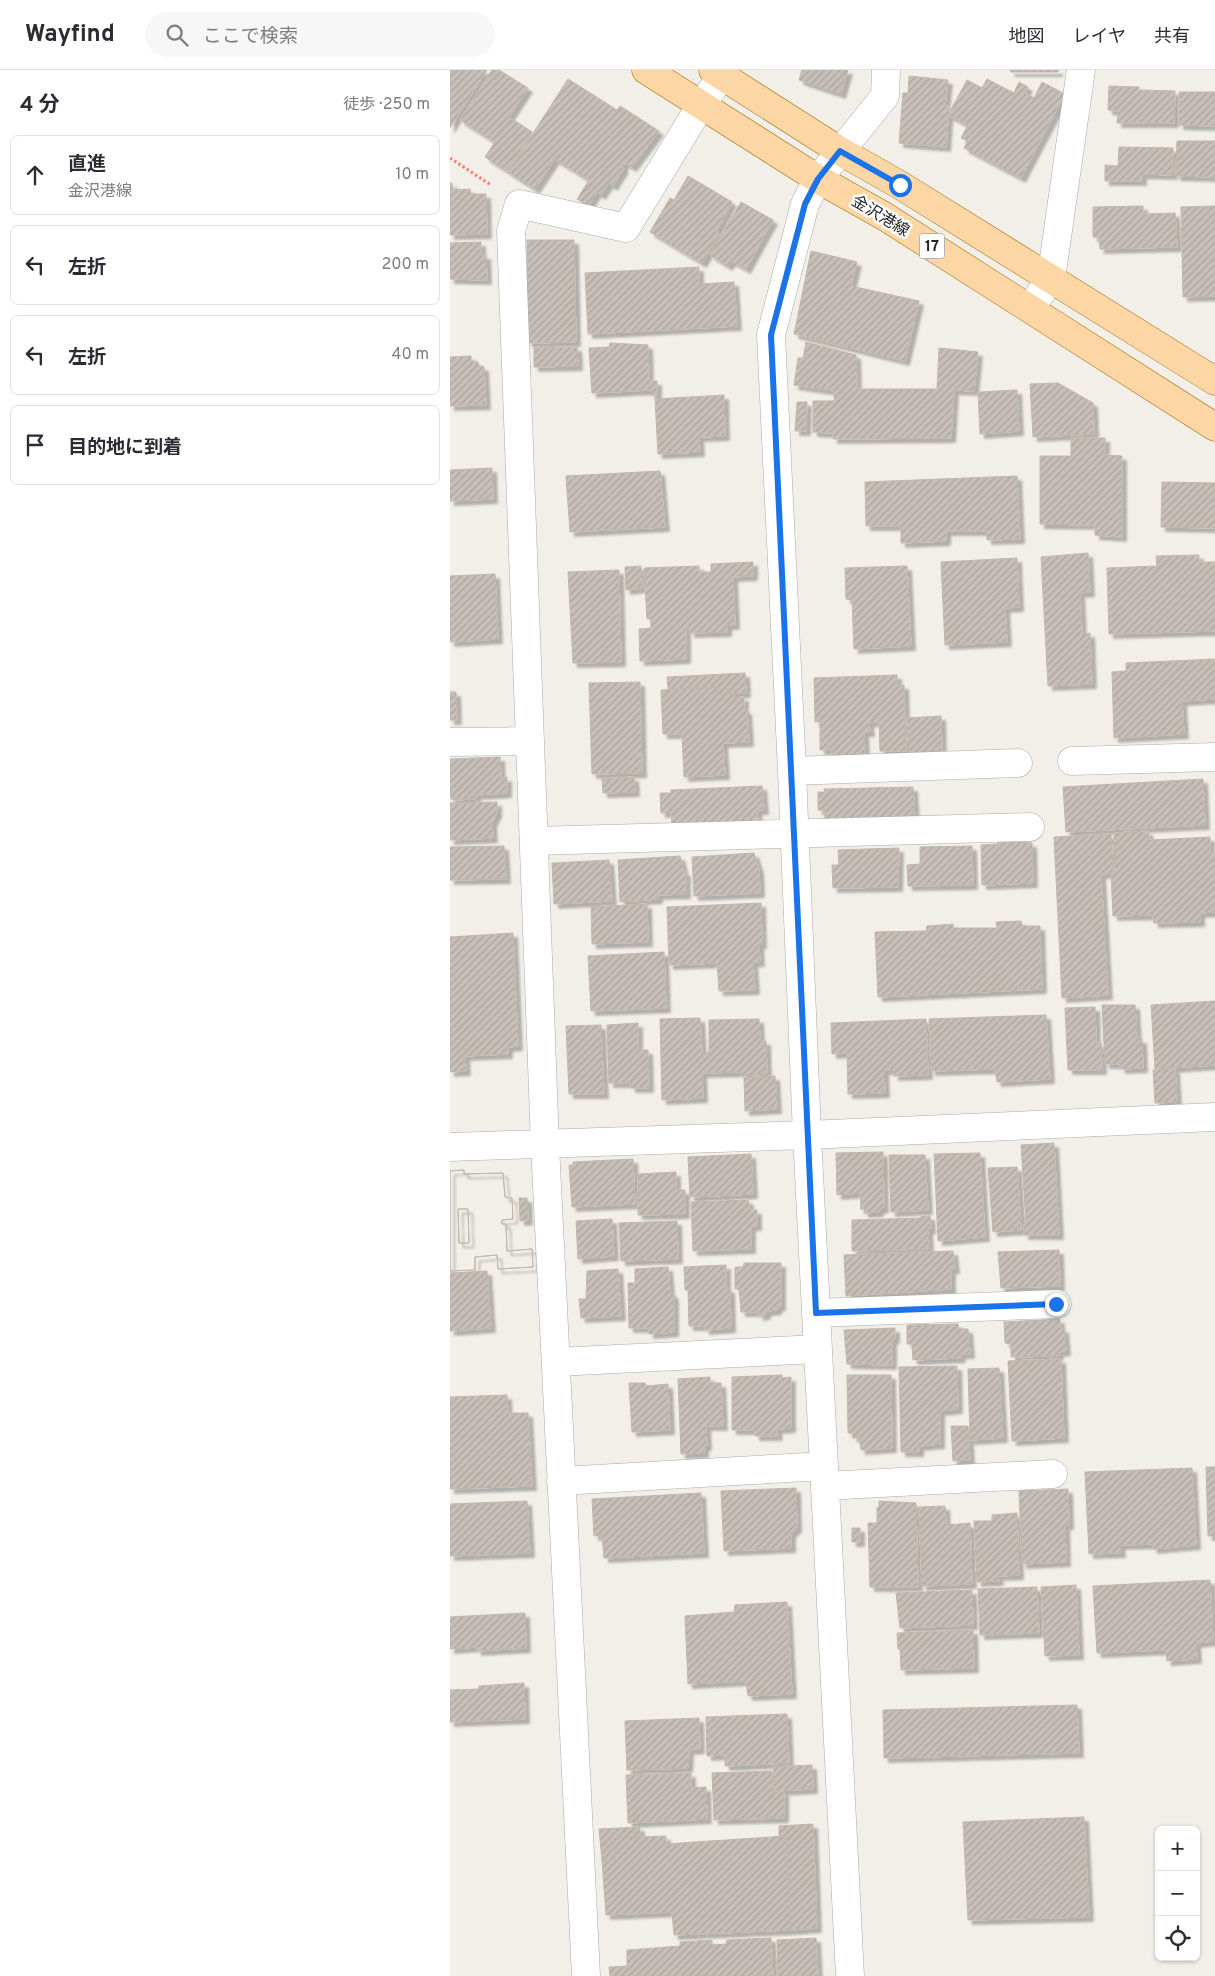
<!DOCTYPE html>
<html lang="ja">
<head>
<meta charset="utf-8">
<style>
	:root { --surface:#fff; --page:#f7f7f7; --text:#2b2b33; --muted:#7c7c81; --line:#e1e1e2 }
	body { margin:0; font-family:Overpass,"Noto Sans JP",sans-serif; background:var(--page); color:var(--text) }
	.controls { position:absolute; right:15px; bottom:15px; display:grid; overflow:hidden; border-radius:8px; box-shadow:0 1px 4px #0004 }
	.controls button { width:45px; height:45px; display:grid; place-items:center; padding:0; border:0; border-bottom:1px solid var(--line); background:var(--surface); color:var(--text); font:25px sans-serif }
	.stop { position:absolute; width:15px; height:15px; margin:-11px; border:4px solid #1a73e8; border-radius:50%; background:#fff }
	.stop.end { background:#1a73e8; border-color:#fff; box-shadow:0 1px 5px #0008 }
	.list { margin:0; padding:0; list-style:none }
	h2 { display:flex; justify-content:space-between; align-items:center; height:65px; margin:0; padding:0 20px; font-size:21px }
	h2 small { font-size:16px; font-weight:400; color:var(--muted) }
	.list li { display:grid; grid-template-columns:32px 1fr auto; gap:15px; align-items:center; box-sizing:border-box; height:80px; margin:0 10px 10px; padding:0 10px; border:1px solid var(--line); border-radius:8px }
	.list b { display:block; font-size:19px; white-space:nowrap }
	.list p { margin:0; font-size:16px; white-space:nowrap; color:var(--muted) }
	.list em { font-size:16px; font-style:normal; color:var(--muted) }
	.icon { flex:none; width:28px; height:28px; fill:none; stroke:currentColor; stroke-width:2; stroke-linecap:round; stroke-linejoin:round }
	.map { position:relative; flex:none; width:765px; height:1906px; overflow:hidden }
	header { display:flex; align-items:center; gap:30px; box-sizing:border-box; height:70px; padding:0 25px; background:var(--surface); border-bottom:1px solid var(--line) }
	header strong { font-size:24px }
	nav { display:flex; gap:28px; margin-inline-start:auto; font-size:18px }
	.search { width:350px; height:45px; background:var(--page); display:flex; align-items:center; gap:12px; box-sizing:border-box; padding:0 18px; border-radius:28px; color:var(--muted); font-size:19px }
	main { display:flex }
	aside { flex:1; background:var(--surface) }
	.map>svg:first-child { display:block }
</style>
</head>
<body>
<header>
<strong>Wayfind</strong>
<div class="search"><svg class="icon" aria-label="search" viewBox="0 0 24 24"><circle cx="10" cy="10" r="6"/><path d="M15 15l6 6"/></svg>ここで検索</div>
<nav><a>地図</a><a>レイヤ</a><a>共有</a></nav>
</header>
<main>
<aside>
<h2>4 分<small>徒歩 · 250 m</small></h2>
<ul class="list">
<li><svg class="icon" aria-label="ahead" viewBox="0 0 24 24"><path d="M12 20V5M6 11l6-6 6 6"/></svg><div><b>直進</b><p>金沢港線</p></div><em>10 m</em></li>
<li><svg class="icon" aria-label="left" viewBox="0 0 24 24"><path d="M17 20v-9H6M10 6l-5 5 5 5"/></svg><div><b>左折</b></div><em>200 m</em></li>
<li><svg class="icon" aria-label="left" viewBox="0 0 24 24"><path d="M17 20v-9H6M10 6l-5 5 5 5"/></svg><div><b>左折</b></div><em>40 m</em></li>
<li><svg class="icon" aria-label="arrive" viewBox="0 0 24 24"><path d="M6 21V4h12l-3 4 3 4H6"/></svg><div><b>目的地に到着</b></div></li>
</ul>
</aside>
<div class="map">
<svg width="765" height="1906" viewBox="0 0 765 1906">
	<defs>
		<pattern id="building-hatch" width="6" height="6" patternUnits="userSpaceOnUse" patternTransform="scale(1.25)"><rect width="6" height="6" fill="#c7bfb8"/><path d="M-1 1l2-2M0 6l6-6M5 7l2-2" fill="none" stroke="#aba49e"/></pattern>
		<filter id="shadow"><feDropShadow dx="4.5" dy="4.5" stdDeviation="1" flood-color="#0004"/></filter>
	</defs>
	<rect width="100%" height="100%" fill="#f2efe9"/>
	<path fill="url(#building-hatch)" stroke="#c4b6ab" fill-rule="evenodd" filter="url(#shadow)" d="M 0,0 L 37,0 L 0,58 Z
		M 42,0 L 49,0 L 78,18 L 59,47 L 82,62 L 57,101 L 35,87 L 45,72 L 10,50 Z
		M 352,0 L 398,0 L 391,24 L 349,10 Z
		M 560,0 L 608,0 L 608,2 L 561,2 Z
		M 459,6 L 498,10 L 495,36 L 499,36 L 496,77 L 449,73 L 453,23 L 458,23 Z
		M 118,9 L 167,40 L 170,36 L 209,61 L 182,97 L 175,93 L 172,97 L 174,98 L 163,116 L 159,113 L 151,125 L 147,122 L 138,136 L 127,129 L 139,110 L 105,89 L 85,119 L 58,102 Z
		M 537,9 L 564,23 L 569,12 L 578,17 L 575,23 L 584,28 L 592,12 L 615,24 L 571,108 L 514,78 L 518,71 L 511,68 L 518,55 L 498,45 L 517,10 L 532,18 Z
		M 659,16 L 689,17 L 689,20 L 725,21 L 724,53 L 667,53 L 668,41 L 658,40 Z
		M 729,22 L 765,22 L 765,56 L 729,55 Z
		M 727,71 L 765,71 L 765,110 L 762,107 L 726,106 Z
		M 669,77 L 723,78 L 723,105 L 692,104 L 692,111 L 655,111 L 655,95 L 668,96 Z
		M 238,106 L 282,132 L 266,162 L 269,164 L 252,193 L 200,162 L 220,128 L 224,130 Z
		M 0,113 L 2,113 L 3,120 L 20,119 L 21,124 L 36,124 L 37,164 L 0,165 Z
		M 291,132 L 323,150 L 296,199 L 281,191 L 278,196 L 260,185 Z
		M 693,136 L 693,144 L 725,143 L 727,177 L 650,179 L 649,167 L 643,167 L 643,137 Z
		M 765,136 L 765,226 L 733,227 L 731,137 Z
		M 77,170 L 124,170 L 126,272 L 78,273 Z
		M 31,172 L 31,185 L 36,185 L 37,210 L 0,209 L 0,173 Z
		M 361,181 L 407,192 L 401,216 L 469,231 L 455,291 L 344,264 Z
		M 249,197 L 249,214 L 284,212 L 287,256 L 138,264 L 135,203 Z
		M 356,272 L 406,285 L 407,319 L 487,319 L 489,278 L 528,282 L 524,321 L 504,320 L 501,368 L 383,369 L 383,363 L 363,362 L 363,331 L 384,331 L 384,321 L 344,315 L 348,288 L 353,288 Z
		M 160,273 L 198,275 L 199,311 L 207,311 L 207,325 L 201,325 L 200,320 L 142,323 L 139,278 L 159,277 Z
		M 127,277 L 128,296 L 84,297 L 84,278 Z
		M 21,286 L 21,292 L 28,292 L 29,296 L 34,297 L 36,335 L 0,336 L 0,287 Z
		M 608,313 L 643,333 L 644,364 L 583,367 L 580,314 Z
		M 567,320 L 569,361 L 530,364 L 528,322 Z
		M 274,325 L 275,366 L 249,367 L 250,382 L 208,384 L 205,329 Z
		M 347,332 L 357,332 L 356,361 L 345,361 Z
		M 621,368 L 655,368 L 655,385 L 672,386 L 672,467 L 645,465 L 645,455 L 590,454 L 590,386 L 621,386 Z
		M 42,398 L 43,429 L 0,431 L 0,400 Z
		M 210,401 L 215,457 L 120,462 L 116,406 Z
		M 567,406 L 570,469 L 537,470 L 537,461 L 496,461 L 496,471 L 451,473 L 451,456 L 416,456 L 415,412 Z
		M 712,412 L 765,413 L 765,458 L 711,457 Z
		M 638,483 L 640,522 L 630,523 L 632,564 L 640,563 L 642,614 L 598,616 L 591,487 Z
		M 749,485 L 749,492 L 765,492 L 765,561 L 659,564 L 657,498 L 707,496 L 706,486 Z
		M 567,488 L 569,537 L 555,538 L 557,572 L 495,575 L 491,492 Z
		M 303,492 L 303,506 L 283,507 L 285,555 L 277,555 L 277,562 L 240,563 L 240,558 L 236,558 L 236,589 L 190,591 L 189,559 L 201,558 L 201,549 L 197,549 L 194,498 L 249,496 L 249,502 L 261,502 L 261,494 Z
		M 191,496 L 192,518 L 176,520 L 175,497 Z
		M 457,496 L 461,576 L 404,579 L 402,530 L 396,529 L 395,498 Z
		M 169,500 L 171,592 L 123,593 L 118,502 Z
		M 45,504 L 48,569 L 0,572 L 0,506 Z
		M 765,589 L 765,629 L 732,631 L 734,664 L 664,668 L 662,602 L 676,601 L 676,593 Z
		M 295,603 L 296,623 L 267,624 L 267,617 L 218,619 L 217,607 Z
		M 447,605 L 447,615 L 454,615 L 456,681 L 430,681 L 429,652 L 419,652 L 420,662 L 414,662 L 415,685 L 382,686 L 382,680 L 370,680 L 370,651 L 365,652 L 364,608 Z
		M 190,612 L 192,703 L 142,704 L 139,613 Z
		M 267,617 L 267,624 L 284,624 L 284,628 L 294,627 L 294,640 L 297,640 L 299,672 L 273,673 L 275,705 L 234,707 L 232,664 L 213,664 L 211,620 Z
		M 0,622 L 6,622 L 7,650 L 0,650 Z
		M 491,646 L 492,682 L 459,683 L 457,648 Z
		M 50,687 L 51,708 L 57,707 L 57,723 L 26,725 L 26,729 L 2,730 L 0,726 L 0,689 Z
		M 184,707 L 185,722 L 153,723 L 152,709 Z
		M 753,709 L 755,755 L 616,762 L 613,717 Z
		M 312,716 L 314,740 L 307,740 L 308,752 L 222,755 L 221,742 L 211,743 L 210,723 L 221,723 L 221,720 Z
		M 463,717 L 465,749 L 375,752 L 375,740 L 368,740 L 368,722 L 375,722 L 374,719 Z
		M 47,732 L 47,743 L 42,753 L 43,768 L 0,770 L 0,733 Z
		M 698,761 L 700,770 L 760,767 L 760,783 L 765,783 L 765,842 L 750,843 L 750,852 L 704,853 L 703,845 L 663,846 L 661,805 L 665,804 L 664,763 Z
		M 661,764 L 663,803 L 651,804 L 658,925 L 612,928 L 604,767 Z
		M 576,768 L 576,773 L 582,773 L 583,813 L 532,815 L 531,775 L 548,774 L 548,770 Z
		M 54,776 L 56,809 L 0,810 L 0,777 Z
		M 522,776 L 523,815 L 458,816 L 457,795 L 470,794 L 470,777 Z
		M 449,778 L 448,817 L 383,818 L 382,795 L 389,795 L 388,780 Z
		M 304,783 L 309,799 L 310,823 L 244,826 L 242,787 Z
		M 230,786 L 234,802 L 236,802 L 236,824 L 208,825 L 208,829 L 170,832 L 168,790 Z
		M 159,790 L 162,831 L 104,834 L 102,793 Z
		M 311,833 L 312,874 L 309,875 L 310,892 L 303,892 L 305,920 L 269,921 L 267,893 L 219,895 L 217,837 Z
		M 197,834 L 198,872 L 142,874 L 141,837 Z
		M 571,851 L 572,856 L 590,856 L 592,919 L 428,927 L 425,862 L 476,861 L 477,856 L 503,854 L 503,858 L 547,858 L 546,852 Z
		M 63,863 L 68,976 L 58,977 L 58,984 L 15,986 L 16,1001 L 0,1002 L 0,867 Z
		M 214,882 L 216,938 L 141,941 L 138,886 Z
		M 765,931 L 765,995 L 705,999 L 701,935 Z
		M 652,935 L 685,935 L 687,969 L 692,969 L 693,998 L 671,999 L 670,994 L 655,994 Z
		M 645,937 L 646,973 L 651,973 L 652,1000 L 618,1000 L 615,938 Z
		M 596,945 L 600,1009 L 547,1012 L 545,999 L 481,1001 L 479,949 Z
		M 250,948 L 252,983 L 259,982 L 259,950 L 309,949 L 310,971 L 316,971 L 317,1004 L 291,1006 L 292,1002 L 252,1003 L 253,1028 L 212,1030 L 210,949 Z
		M 476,949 L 478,1005 L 444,1006 L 444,1000 L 434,1000 L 435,1023 L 398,1024 L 397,983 L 382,984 L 381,953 Z
		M 188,953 L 188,980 L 198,980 L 199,1018 L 181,1018 L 181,1013 L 159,1013 L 157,955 Z
		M 151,955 L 154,1024 L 119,1024 L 116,956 Z
		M 725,999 L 727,1032 L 705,1033 L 703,1000 Z
		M 325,1006 L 327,1039 L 295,1041 L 294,1008 Z
		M 604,1073 L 609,1165 L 574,1165 L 574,1154 L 576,1153 L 571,1075 Z
		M 433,1082 L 434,1138 L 429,1139 L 429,1142 L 414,1143 L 414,1138 L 411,1140 L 410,1123 L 387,1125 L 386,1083 Z
		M 530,1083 L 535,1167 L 488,1171 L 484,1084 Z
		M 301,1084 L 303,1124 L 240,1127 L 238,1087 Z
		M 439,1085 L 475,1085 L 478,1140 L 441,1142 Z
		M 183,1089 L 185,1134 L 122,1137 L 119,1095 L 123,1095 L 123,1092 Z
		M 567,1097 L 571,1160 L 543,1162 L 538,1098 Z
		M 14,1100 L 14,1104 L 53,1103 L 55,1127 L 62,1128 L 63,1149 L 52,1150 L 52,1154 L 56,1154 L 57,1181 L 82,1179 L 83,1197 L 48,1199 L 47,1185 L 25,1187 L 25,1200 L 0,1201 L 0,1101 ZM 8,1139 L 18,1139 L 19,1173 L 9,1173 Z
		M 14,1100 L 14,1104 L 53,1103 L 55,1127 L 62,1128 L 63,1149 L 52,1150 L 52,1154 L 56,1154 L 57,1181 L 82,1179 L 83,1197 L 48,1199 L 47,1185 L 25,1187 L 25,1200 L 0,1201 L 0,1101 Z
		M 226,1102 L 226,1120 L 235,1120 L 235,1144 L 188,1145 L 188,1104 Z
		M 69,1128 L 77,1128 L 78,1150 L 70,1151 Z
		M 298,1130 L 301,1140 L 307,1140 L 307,1156 L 301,1156 L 301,1179 L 243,1181 L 241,1132 Z
		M 8,1139 L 18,1139 L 19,1173 L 9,1173 Z
		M 471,1146 L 480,1146 L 481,1159 L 478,1160 L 479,1179 L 402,1181 L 402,1150 L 472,1148 Z
		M 162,1149 L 164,1186 L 128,1189 L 126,1151 Z
		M 227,1151 L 228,1189 L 171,1191 L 169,1153 Z
		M 609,1180 L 610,1216 L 551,1218 L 548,1182 Z
		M 503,1181 L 505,1199 L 501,1199 L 501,1219 L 396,1226 L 394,1185 Z
		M 294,1193 L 331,1193 L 331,1236 L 328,1236 L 327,1240 L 317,1241 L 315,1245 L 309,1246 L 309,1242 L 291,1242 L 289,1219 L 285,1219 L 285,1197 L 293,1197 Z
		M 276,1195 L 276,1218 L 280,1219 L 281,1258 L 255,1260 L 255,1256 L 239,1256 L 238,1220 L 235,1220 L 234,1197 Z
		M 218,1197 L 220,1221 L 224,1226 L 224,1262 L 199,1264 L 199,1258 L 179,1258 L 178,1213 L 185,1213 L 185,1199 Z
		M 168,1199 L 171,1246 L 131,1248 L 129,1229 L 136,1229 L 137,1201 Z
		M 37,1201 L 41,1258 L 0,1261 L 0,1203 Z
		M 610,1249 L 610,1258 L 614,1259 L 616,1281 L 608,1282 L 609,1286 L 561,1287 L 561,1274 L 555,1273 L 554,1252 Z
		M 508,1254 L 509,1259 L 518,1259 L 520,1284 L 511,1284 L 511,1288 L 463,1290 L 462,1274 L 457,1274 L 457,1255 Z
		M 445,1258 L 445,1269 L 442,1269 L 442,1295 L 397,1294 L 394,1260 Z
		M 611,1289 L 614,1368 L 562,1371 L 558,1291 Z
		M 507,1296 L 508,1339 L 490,1341 L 490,1374 L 469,1376 L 469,1382 L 451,1382 L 449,1297 Z
		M 549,1298 L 553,1368 L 520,1370 L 518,1299 Z
		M 332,1305 L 332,1308 L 341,1307 L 341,1358 L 327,1359 L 328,1366 L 305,1366 L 305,1360 L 282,1360 L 282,1307 Z
		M 397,1305 L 441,1305 L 442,1378 L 411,1380 L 409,1367 L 403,1368 L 403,1363 L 398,1363 Z
		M 260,1307 L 260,1313 L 271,1313 L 273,1356 L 256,1356 L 257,1376 L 254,1376 L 254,1383 L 231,1384 L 228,1309 Z
		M 179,1313 L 195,1313 L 197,1316 L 218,1314 L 220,1360 L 182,1362 Z
		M 57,1325 L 58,1343 L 78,1343 L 82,1416 L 0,1419 L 0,1327 Z
		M 501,1356 L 518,1356 L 520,1390 L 503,1391 Z
		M 756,1397 L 765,1397 L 765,1466 L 758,1466 Z
		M 742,1398 L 746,1475 L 703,1479 L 702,1474 L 670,1475 L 671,1483 L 639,1484 L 635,1402 Z
		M 346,1418 L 347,1458 L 341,1463 L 341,1478 L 274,1481 L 271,1421 Z
		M 618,1419 L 619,1455 L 615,1455 L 616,1492 L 572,1494 L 569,1421 Z
		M 251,1423 L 254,1483 L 154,1488 L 152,1465 L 144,1466 L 142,1429 Z
		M 77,1431 L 80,1483 L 0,1486 L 0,1434 Z
		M 429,1431 L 466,1433 L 468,1517 L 420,1517 L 418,1453 L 427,1453 L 427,1438 L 429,1437 Z
		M 495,1436 L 496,1455 L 520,1453 L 522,1514 L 472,1516 L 469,1437 Z
		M 567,1443 L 569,1505 L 548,1506 L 549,1511 L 527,1512 L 524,1451 L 542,1451 L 542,1445 Z
		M 402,1458 L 410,1458 L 410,1472 L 402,1472 Z
		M 760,1510 L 763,1571 L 746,1573 L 747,1589 L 717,1591 L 716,1580 L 647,1583 L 643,1516 Z
		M 626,1515 L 629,1585 L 595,1586 L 591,1517 Z
		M 587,1517 L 589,1563 L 530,1565 L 528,1519 Z
		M 522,1520 L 523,1555 L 450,1558 L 446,1523 Z
		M 337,1532 L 342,1624 L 298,1626 L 296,1611 L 238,1614 L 235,1546 L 284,1542 L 285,1535 Z
		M 75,1543 L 76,1578 L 27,1581 L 27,1577 L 0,1579 L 0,1547 Z
		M 523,1560 L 524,1598 L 451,1600 L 450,1579 L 448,1579 L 447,1563 Z
		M 74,1613 L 75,1649 L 0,1652 L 0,1620 L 29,1619 L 29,1616 Z
		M 627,1635 L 629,1683 L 434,1688 L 433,1640 Z
		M 337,1644 L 339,1693 L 275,1696 L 275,1685 L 257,1686 L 256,1647 Z
		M 249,1648 L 250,1679 L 239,1680 L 238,1698 L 177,1700 L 175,1651 Z
		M 362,1695 L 363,1719 L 324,1721 L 323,1697 Z
		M 322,1701 L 323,1722 L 334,1722 L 334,1748 L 264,1750 L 262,1703 Z
		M 241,1703 L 241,1718 L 256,1717 L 257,1749 L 178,1753 L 176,1705 Z
		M 634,1747 L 639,1847 L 518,1850 L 513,1752 Z
		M 363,1754 L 367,1858 L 341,1860 L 336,1766 L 329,1767 L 329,1756 Z
		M 190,1757 L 190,1767 L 164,1768 L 165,1790 L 152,1791 L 149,1759 Z
		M 216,1766 L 216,1774 L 336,1766 L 341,1860 L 224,1865 L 222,1842 L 156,1845 L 152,1791 L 165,1790 L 164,1768 Z
		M 321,1868 L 323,1906 L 160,1906 L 159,1897 L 177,1896 L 177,1880 L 230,1876 L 230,1872 L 262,1870 L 262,1875 L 276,1874 L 277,1870 Z
		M 366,1868 L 368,1906 L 328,1906 L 327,1870 Z"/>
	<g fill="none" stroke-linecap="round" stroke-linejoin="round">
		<defs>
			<path id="minor" d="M 580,238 L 601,209 L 631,0
				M 0,672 L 80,671
				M 622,691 L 765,687
				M 342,701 L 568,693
				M 84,771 L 580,757
				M 0,1077 L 357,1065 L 342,701 L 321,265 L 355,134 L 368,109 L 435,26 L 436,0
				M 366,1243 L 607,1234
				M 106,1292 L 368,1279
				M 111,1411 L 374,1396
				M 375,1416 L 603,1404
				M 136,1906 L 95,1075 L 61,161 L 69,134 L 176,158 L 251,35 L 272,6
				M 400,1906 L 357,1065 L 765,1047"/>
			<path id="major" d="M 196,0 L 368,109 L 434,146 L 765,357
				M 263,0 L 390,81 L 450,115 L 765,311"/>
		</defs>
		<use href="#minor" stroke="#a9a9a9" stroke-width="29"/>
		<use href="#major" stroke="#a06b00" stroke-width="29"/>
		<path stroke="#fa8072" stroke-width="3" stroke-dasharray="2.5 2.5" stroke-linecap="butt" d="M 0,88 L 41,115"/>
		<use href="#minor" stroke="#fff" stroke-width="28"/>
		<use href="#major" stroke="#fcd6a4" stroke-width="28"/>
	</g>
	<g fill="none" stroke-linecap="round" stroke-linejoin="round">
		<path stroke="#1a73e8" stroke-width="6" d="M 450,115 L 390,81 L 368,109 L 355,134 L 321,265 L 366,1243 L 606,1234"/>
	</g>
	<g text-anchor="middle" stroke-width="5" stroke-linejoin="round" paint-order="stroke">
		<rect fill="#fff" stroke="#646464" stroke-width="1" x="469.5" y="163.5" width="25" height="25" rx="4"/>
		<g font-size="15" font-weight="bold" fill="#222">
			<text x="482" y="181">17</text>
		</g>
		<g font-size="16" fill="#222" stroke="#fff">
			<text transform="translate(431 145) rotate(31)" y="6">金沢港線</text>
		</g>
	</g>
</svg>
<div class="controls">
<button>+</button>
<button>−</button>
<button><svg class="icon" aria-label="locate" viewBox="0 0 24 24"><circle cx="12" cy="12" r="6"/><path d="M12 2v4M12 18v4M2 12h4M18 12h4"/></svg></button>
</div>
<div class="stop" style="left:450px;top:115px"></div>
<div class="stop end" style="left:606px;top:1234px"></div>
</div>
</main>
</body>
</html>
